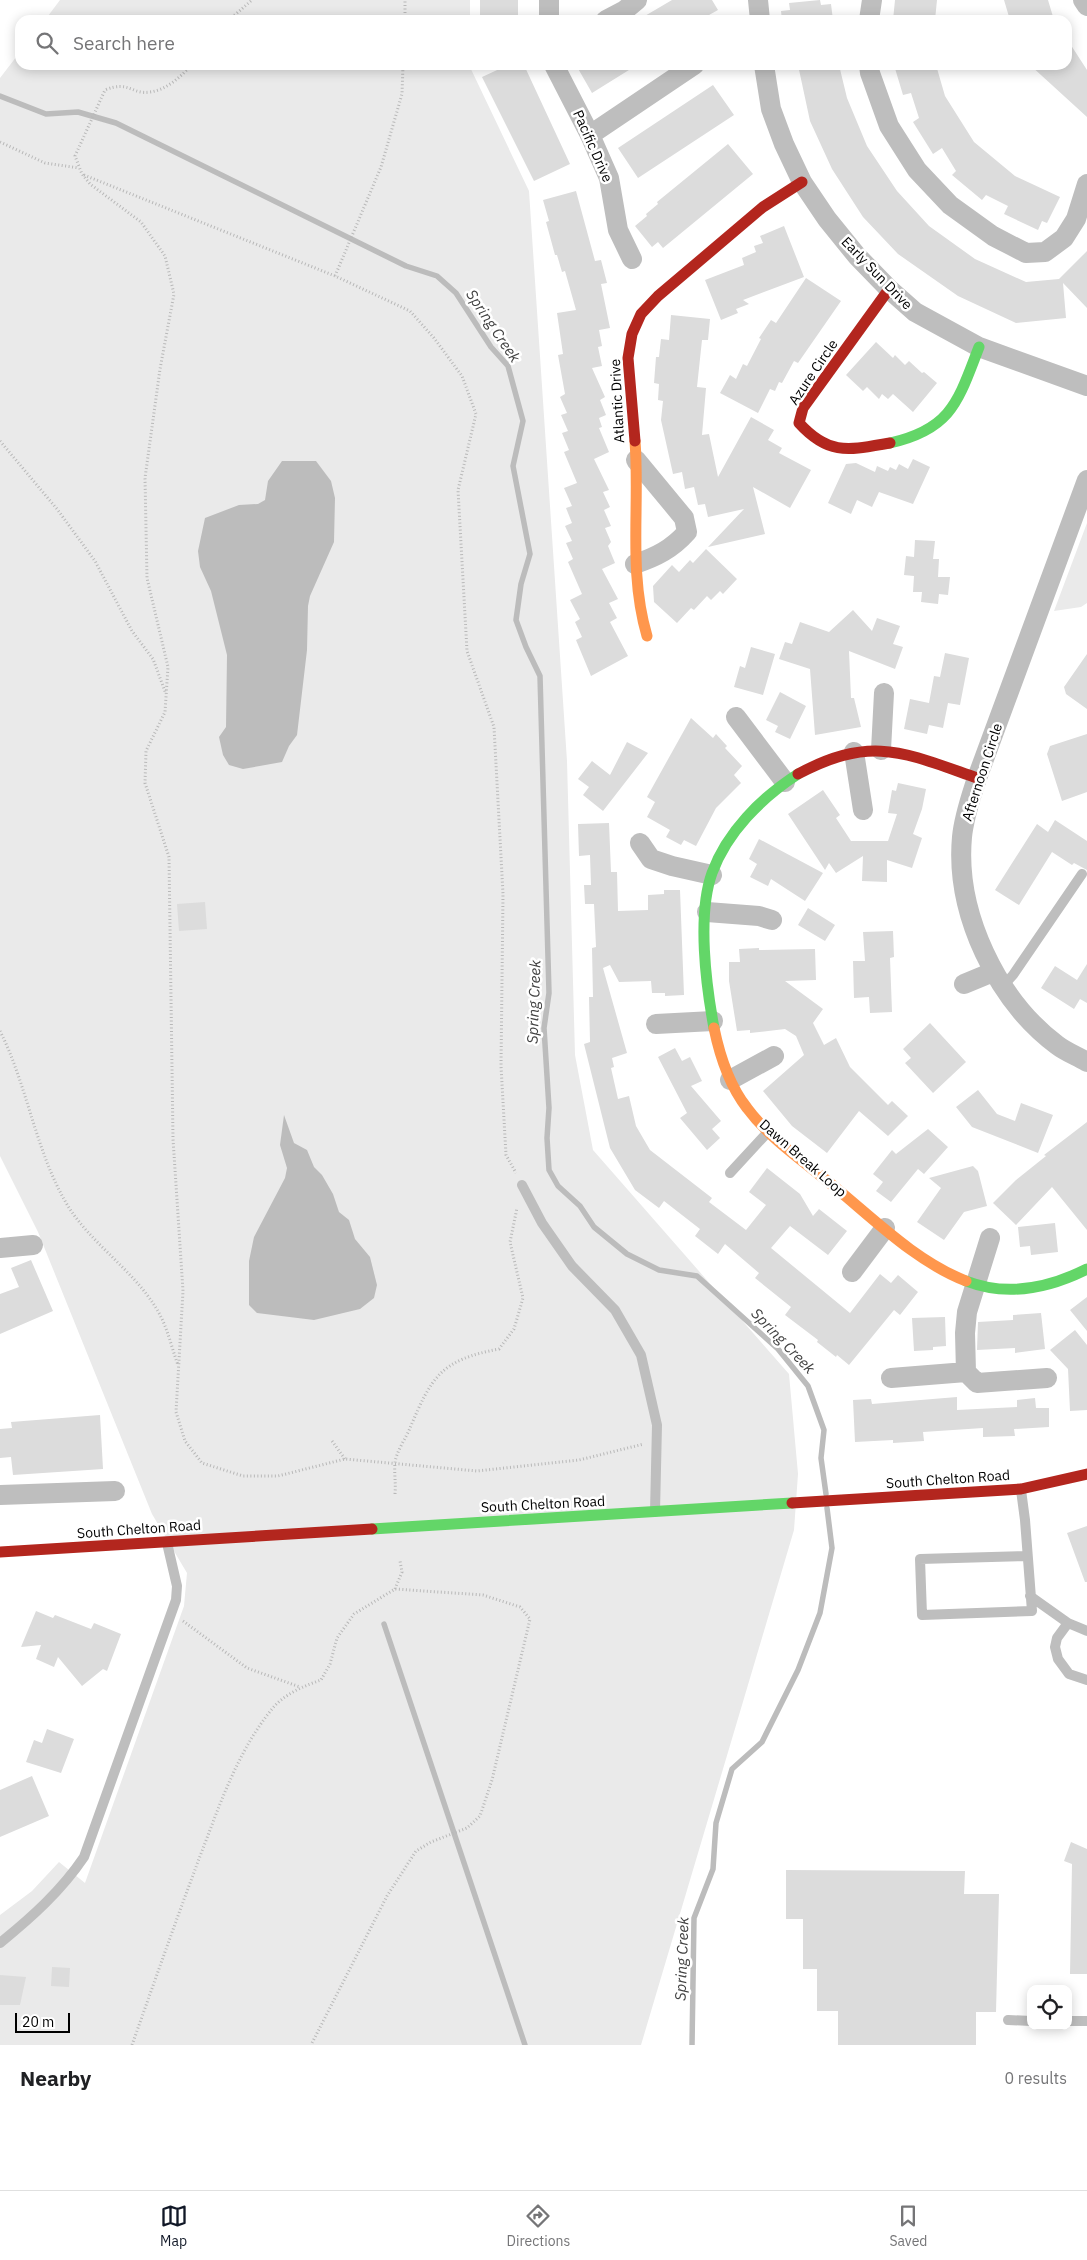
<!DOCTYPE html>
<html lang="en">
<head>
<meta charset="utf-8">
<style>
	:root { --surface:#fff; --page:#f2f2f2; --text:#202124; --muted:#757577; --line:#e0e0e0; --accent:#111827 }
	body { margin:0; font-family:"IBM Plex Sans",sans-serif; background:var(--page); color:var(--text) }
	.controls { position:absolute; right:15px; bottom:15px; display:grid; overflow:hidden; border-radius:10px; box-shadow:0 2px 12px #0003 }
	.controls button { width:45px; height:45px; display:grid; place-items:center; padding:0; border:0; border-bottom:1px solid var(--line); background:var(--surface); color:var(--text); font:25px sans-serif }
	.scale { position:absolute; left:15px; bottom:12px; width:55px; box-sizing:border-box; padding-left:5px; border:2px solid #000; border-top:0; font-size:14px; line-height:18px; white-space:nowrap; color:#000; -webkit-text-stroke:4px #fff; paint-order:stroke }
	.list { margin:0; padding:0; list-style:none }
	h2 { display:flex; justify-content:space-between; align-items:center; height:65px; margin:0; padding:0 20px; font-size:21px }
	h2 small { font-size:16px; font-weight:400; color:var(--muted) }
	.icon { flex:none; width:28px; height:28px; fill:none; stroke:currentColor; stroke-width:2; stroke-linecap:round; stroke-linejoin:round }
	.map { position:relative; flex:none; width:1087px; height:2045px; overflow:hidden }
	.search { position:absolute; background:var(--surface); box-shadow:0 2px 12px #0003; left:15px; right:15px; top:15px; height:55px; display:flex; align-items:center; gap:12px; box-sizing:border-box; padding:0 18px; border-radius:15px; color:var(--muted); font-size:19px }
	.sheet { height:145px; background:var(--surface) }
	nav { display:flex; justify-content:space-around; align-items:center; box-sizing:border-box; height:70px; border-top:1px solid var(--line); background:var(--surface); font-size:14px; color:var(--muted) }
	nav a { display:grid; justify-items:center; gap:2px }
	nav .on { color:var(--accent) }
	.map>svg:first-child { display:block }
</style>
</head>
<body>
<div class="map">
<svg width="1087" height="2045" viewBox="0 0 1087 2045">
	<rect width="100%" height="100%" fill="#fff"/>
	<path fill="#eaeaea" d="M 60,0 L 470,0 L 470,20 L 45,20 Z
		M 20,52 L 20,65 L 469,65 L 529,191 L 567,761 L 575,1055 L 593,1150 L 789,1374 L 798,1474 L 794,1530 L 641,2045 L 0,2045 L 0,1915 L 32,1891 L 59,1862 L 85,1883 L 184,1606 L 187,1573 L 152,1514 L 38,1232 L 0,1156 L 0,78 Z
		M 1087,523 L 1087,603 L 1081,607 L 1054,611 Z"/>
	<path fill="#bcbcbc" d="M 282,461 L 316,461 L 331,481 L 335,498 L 334,542 L 310,596 L 308,606 L 307,650 L 297,735 L 289,746 L 282,762 L 243,769 L 229,765 L 223,755 L 219,737 L 226,727 L 227,655 L 211,591 L 200,567 L 198,551 L 205,518 L 239,505 L 258,504 L 265,500 L 268,481 Z
		M 284,1115 L 294,1143 L 307,1150 L 314,1167 L 322,1175 L 333,1194 L 339,1212 L 349,1220 L 355,1239 L 370,1257 L 377,1285 L 374,1298 L 360,1309 L 314,1320 L 257,1313 L 249,1305 L 249,1261 L 254,1237 L 285,1178 L 287,1168 L 280,1145 Z"/>
	<g fill="none" stroke-linecap="round" stroke-linejoin="round">
		<path stroke="#bcbcbc" stroke-width="5.5" d="M 0,96 L 46,114 L 78,112 L 116,123 L 406,266 L 437,276 L 456,293 L 491,347 L 508,366 L 523,421 L 513,466 L 530,554 L 521,584 L 516,620 L 526,647 L 540,676 L 549,993 L 544,1028 L 549,1108 L 547,1138 L 549,1170 L 558,1186 L 580,1206 L 594,1227 L 627,1254 L 659,1270 L 697,1276 L 778,1349 L 808,1386 L 824,1430 L 821,1458 L 826,1494
			M 384,1624 L 525,2045
			M 692,2045 L 694,1918 L 713,1869 L 716,1823 L 732,1769 L 762,1742 L 798,1670 L 820,1613 L 832,1548 L 827,1508"/>
	</g>
	<path fill="#dcdcdc" d="M 480,0 L 518,0 L 518,20 L 480,20 Z
		M 672,0 L 712,0 L 718,10 L 700,20 L 638,20 Z
		M 820,0 L 821,5 L 831,4 L 833,20 L 782,20 L 781,11 L 790,10 L 789,3 Z
		M 895,0 L 937,0 L 935,20 L 893,20 Z
		M 1004,0 L 1048,0 L 1054,20 L 1010,20 Z
		M 1067,39 L 1087,70 L 1087,117 L 1030,65 L 1067,65 Z
		M 508,65 L 524,65 L 570,164 L 534,181 L 482,77 Z
		M 576,65 L 637,65 L 592,93 Z
		M 798,65 L 839,65 L 847,98 L 867,146 L 897,191 L 929,226 L 975,259 L 1026,282 L 1059,279 L 1087,251 L 1087,308 L 1063,283 L 1066,318 L 1016,323 L 958,296 L 898,254 L 863,217 L 832,169 L 810,121 Z
		M 894,65 L 936,65 L 945,96 L 974,142 L 1015,176 L 1060,197 L 1047,223 L 1042,221 L 1038,230 L 1004,214 L 1008,206 L 986,195 L 982,200 L 952,175 L 956,171 L 942,148 L 933,154 L 913,122 L 919,118 L 911,93 L 903,95 Z
		M 713,85 L 734,115 L 638,178 L 618,148 Z
		M 728,144 L 753,174 L 663,248 L 658,242 L 652,247 L 635,226 L 647,216 L 646,214 L 658,204 L 657,202 Z
		M 576,191 L 595,261 L 601,260 L 607,283 L 601,284 L 610,328 L 599,330 L 602,346 L 598,347 L 602,366 L 592,368 L 605,397 L 600,400 L 606,415 L 599,418 L 602,427 L 599,428 L 609,452 L 594,459 L 609,490 L 603,492 L 610,507 L 604,510 L 611,526 L 605,528 L 611,542 L 608,546 L 615,563 L 602,569 L 618,599 L 609,603 L 617,618 L 610,622 L 628,656 L 591,676 L 576,640 L 582,637 L 575,622 L 580,619 L 570,600 L 582,594 L 568,562 L 573,559 L 566,543 L 572,541 L 565,526 L 572,523 L 566,508 L 572,506 L 564,488 L 577,483 L 564,452 L 569,450 L 562,433 L 568,431 L 561,415 L 567,413 L 560,397 L 565,394 L 558,355 L 563,354 L 557,313 L 576,310 L 565,271 L 562,272 L 557,255 L 555,255 L 546,222 L 549,221 L 543,200 Z
		M 784,226 L 804,277 L 743,300 L 749,304 L 736,309 L 738,313 L 721,320 L 705,280 L 744,265 L 742,258 L 756,252 L 754,246 L 763,243 L 760,236 Z
		M 806,278 L 841,301 L 798,363 L 794,361 L 782,383 L 779,382 L 775,391 L 770,389 L 758,413 L 720,393 L 730,375 L 736,379 L 743,364 L 747,366 L 761,339 L 759,338 L 771,320 L 776,323 Z
		M 671,315 L 710,319 L 708,340 L 702,340 L 697,387 L 706,388 L 702,435 L 709,434 L 718,477 L 751,417 L 774,430 L 768,440 L 782,448 L 779,453 L 811,470 L 790,508 L 753,487 L 765,534 L 708,547 L 744,509 L 708,517 L 705,504 L 698,505 L 694,487 L 685,489 L 682,472 L 673,474 L 661,420 L 663,401 L 658,400 L 659,384 L 654,383 L 656,357 L 659,357 L 661,339 L 669,340 Z
		M 876,342 L 893,358 L 895,355 L 905,365 L 909,361 L 922,373 L 924,372 L 937,383 L 913,412 L 893,394 L 888,399 L 882,394 L 879,399 L 867,387 L 863,391 L 846,375 Z
		M 913,459 L 930,467 L 913,504 L 879,492 L 872,507 L 857,500 L 851,514 L 828,503 L 846,464 L 856,463 L 875,472 L 877,466 L 888,471 L 890,467 L 896,470 L 899,464 L 908,469 Z
		M 915,540 L 935,541 L 933,559 L 939,559 L 938,577 L 950,577 L 948,595 L 939,594 L 938,604 L 921,602 L 922,592 L 913,592 L 914,576 L 904,575 L 906,556 L 914,557 Z
		M 706,549 L 737,579 L 723,594 L 720,591 L 711,600 L 707,596 L 694,610 L 691,608 L 677,623 L 654,602 L 653,586 L 672,565 L 679,572 L 690,560 L 693,563 Z
		M 853,610 L 872,631 L 877,618 L 900,626 L 893,644 L 903,647 L 895,669 L 849,651 L 851,698 L 854,698 L 861,727 L 815,735 L 810,669 L 779,659 L 785,642 L 792,644 L 800,622 L 829,632 Z
		M 751,647 L 775,654 L 763,695 L 734,687 L 740,666 L 745,668 Z
		M 945,653 L 969,658 L 960,705 L 948,703 L 943,728 L 929,725 L 927,734 L 904,729 L 910,699 L 929,703 L 934,676 L 940,677 Z
		M 1087,654 L 1087,709 L 1066,694 L 1064,687 Z
		M 780,692 L 806,706 L 790,739 L 775,732 L 778,726 L 766,720 Z
		M 691,718 L 713,738 L 716,734 L 727,746 L 725,748 L 742,766 L 734,775 L 741,783 L 716,808 L 696,846 L 684,840 L 681,845 L 666,837 L 670,830 L 647,817 L 655,802 L 647,797 Z
		M 1087,734 L 1087,792 L 1062,801 L 1047,754 L 1050,746 Z
		M 627,742 L 648,753 L 603,811 L 583,795 L 589,787 L 578,779 L 592,761 L 610,775 Z
		M 898,783 L 926,789 L 922,809 L 913,834 L 922,838 L 912,868 L 887,860 L 887,882 L 862,881 L 863,856 L 836,873 L 829,863 L 825,870 L 788,814 L 823,790 L 840,815 L 836,818 L 851,841 L 888,841 L 897,814 L 888,813 L 892,790 L 896,791 Z
		M 1055,820 L 1087,841 L 1087,870 L 1074,863 L 1072,865 L 1052,852 L 1019,905 L 995,890 L 1037,824 L 1048,832 Z
		M 609,823 L 611,872 L 617,872 L 618,911 L 648,910 L 648,895 L 664,894 L 664,890 L 680,890 L 684,995 L 665,996 L 665,993 L 652,993 L 651,981 L 619,982 L 610,965 L 603,968 L 627,1053 L 612,1058 L 614,1067 L 611,1068 L 618,1099 L 629,1096 L 636,1126 L 650,1150 L 712,1198 L 709,1202 L 746,1230 L 766,1205 L 749,1192 L 767,1168 L 800,1194 L 813,1216 L 819,1209 L 847,1231 L 828,1255 L 790,1226 L 771,1248 L 850,1313 L 880,1274 L 891,1283 L 898,1275 L 918,1292 L 900,1315 L 894,1310 L 849,1365 L 837,1355 L 836,1357 L 817,1342 L 818,1340 L 785,1315 L 791,1307 L 755,1278 L 759,1273 L 725,1244 L 718,1254 L 695,1236 L 700,1229 L 664,1201 L 659,1208 L 635,1190 L 610,1148 L 584,1044 L 590,1042 L 589,997 L 593,997 L 592,948 L 596,947 L 594,904 L 585,904 L 584,885 L 591,885 L 590,855 L 579,856 L 578,824 Z
		M 759,839 L 823,873 L 805,901 L 771,879 L 768,886 L 750,877 L 757,864 L 749,859 Z
		M 205,902 L 207,929 L 179,931 L 177,904 Z
		M 808,908 L 835,925 L 825,941 L 798,925 Z
		M 893,931 L 894,957 L 890,958 L 892,1012 L 870,1013 L 869,997 L 854,998 L 853,961 L 865,961 L 863,932 Z
		M 759,948 L 759,950 L 815,949 L 816,980 L 785,981 L 823,1009 L 813,1023 L 824,1045 L 836,1038 L 850,1067 L 888,1105 L 892,1101 L 908,1116 L 888,1136 L 859,1111 L 827,1153 L 792,1126 L 763,1091 L 804,1055 L 796,1036 L 785,1029 L 750,1033 L 750,1030 L 737,1031 L 729,981 L 729,962 L 740,962 L 739,949 Z
		M 1087,964 L 1087,1003 L 1080,999 L 1074,1009 L 1041,988 L 1055,966 L 1077,980 Z
		M 930,1023 L 966,1062 L 933,1093 L 905,1063 L 911,1058 L 903,1049 Z
		M 675,1048 L 682,1061 L 690,1057 L 702,1081 L 691,1086 L 721,1121 L 712,1129 L 720,1138 L 707,1150 L 680,1118 L 687,1113 L 658,1057 Z
		M 978,1090 L 997,1114 L 1015,1121 L 1021,1103 L 1053,1115 L 1038,1153 L 972,1127 L 956,1107 Z
		M 1087,1122 L 1087,1230 L 1052,1187 L 1016,1225 L 993,1203 L 1016,1180 L 1046,1156 L 1044,1155 Z
		M 928,1129 L 948,1147 L 924,1174 L 918,1169 L 891,1202 L 876,1191 L 883,1182 L 873,1174 L 892,1150 L 896,1154 Z
		M 973,1166 L 978,1171 L 987,1206 L 964,1212 L 944,1240 L 917,1222 L 941,1188 L 929,1178 Z
		M 1055,1223 L 1058,1252 L 1031,1255 L 1030,1246 L 1020,1247 L 1018,1227 Z
		M 31,1260 L 53,1311 L 0,1334 L 0,1294 L 19,1287 L 11,1268 Z
		M 1087,1297 L 1087,1331 L 1070,1310 Z
		M 1041,1313 L 1045,1349 L 1015,1353 L 1015,1348 L 977,1350 L 978,1322 L 1013,1320 L 1013,1315 Z
		M 945,1317 L 946,1346 L 933,1347 L 933,1350 L 914,1351 L 912,1318 Z
		M 1075,1330 L 1087,1345 L 1087,1410 L 1070,1411 L 1068,1369 L 1050,1350 Z
		M 957,1397 L 957,1410 L 1017,1407 L 1017,1400 L 1035,1398 L 1036,1408 L 1049,1408 L 1049,1427 L 1014,1429 L 1015,1436 L 983,1437 L 983,1428 L 923,1432 L 924,1441 L 893,1443 L 893,1440 L 855,1442 L 853,1400 L 871,1399 L 872,1404 Z
		M 100,1415 L 103,1469 L 13,1475 L 11,1457 L 0,1458 L 0,1429 L 12,1428 L 11,1422 Z
		M 1087,1526 L 1087,1582 L 1085,1582 L 1067,1533 Z
		M 36,1611 L 53,1618 L 55,1615 L 91,1629 L 94,1623 L 121,1634 L 107,1671 L 103,1669 L 82,1686 L 58,1657 L 54,1667 L 36,1659 L 41,1645 L 21,1647 Z
		M 47,1729 L 74,1739 L 61,1773 L 26,1762 L 34,1740 L 42,1743 Z
		M 32,1776 L 49,1816 L 0,1837 L 0,1790 Z
		M 1071,1842 L 1087,1849 L 1087,1974 L 1070,1974 L 1072,1864 L 1064,1861 Z
		M 786,1870 L 965,1871 L 964,1894 L 999,1894 L 996,2012 L 976,2012 L 976,2045 L 838,2045 L 838,2011 L 817,2011 L 817,1969 L 803,1969 L 803,1919 L 786,1919 Z
		M 52,1967 L 70,1968 L 69,1987 L 51,1986 Z
		M 0,1975 L 26,1977 L 20,2005 L 0,2005 Z"/>
	<g fill="none" stroke-linecap="round" stroke-linejoin="round">
		<path stroke="#b8b8b8" stroke-width="3" stroke-dasharray="1 2.5" stroke-linecap="butt" d="M 229,20 L 252,0
			M 405,20 L 405,0
			M 191,65 C 181,77 166,90 150,92 C 132,95 129,80 105,90 L 75,156 L 82,174 L 90,184 L 141,222 L 165,256 L 174,294 L 160,369 L 145,478 L 147,578 L 168,667 L 165,712 L 146,751 L 145,783 L 169,857 L 173,1139 L 183,1291 L 176,1412 L 185,1441 L 202,1463 L 243,1476 L 278,1476 L 345,1459 L 477,1471 L 579,1460 L 644,1444
			M 0,142 L 45,163 L 79,168
			M 84,175 L 335,276 L 410,311 L 434,338 L 462,376 L 476,414 L 458,490 L 467,651 L 494,727 L 503,894 L 501,1066 L 506,1155 L 516,1173
			M 335,276 L 381,167 L 402,94 L 403,65
			M 0,441 L 57,509 L 95,561 L 132,631 L 153,659 L 166,694
			M 0,1031 C 27,1085 35,1148 65,1201 C 89,1244 137,1271 160,1315 C 168,1330 172,1349 178,1365
			M 332,1441 L 345,1459
			M 395,1494 C 396,1483 394,1473 395,1463 C 396,1452 406,1438 410,1428 C 432,1376 441,1360 499,1349 L 514,1329 L 523,1298 L 510,1242 L 517,1208
			M 395,1589 L 402,1572 L 400,1561
			M 183,1621 L 247,1668 L 300,1687
			M 132,2045 C 154,1983 176,1920 199,1859 C 219,1807 237,1752 272,1709 C 284,1694 304,1686 321,1680 L 330,1664 L 337,1638 L 354,1614 L 395,1589 L 483,1595 L 520,1607 L 530,1619 L 492,1780 L 480,1816 L 467,1828 L 431,1842 L 416,1851 L 387,1896 L 311,2045"/>
		<path stroke="#bebebe" stroke-width="10" d="M 1003,986 L 1013,975 L 1082,874
			M 730,1173 L 767,1133
			M 522,1185 L 542,1223 L 572,1266 L 615,1310 L 641,1355 L 657,1425 L 655,1512
			M 1021,1490 L 1025,1520 L 1032,1611 L 922,1615 L 920,1559 L 1027,1556
			M 1030,1596 L 1068,1623 L 1087,1631
			M 1068,1623 L 1057,1638 L 1055,1647 L 1058,1659 L 1069,1674 L 1087,1680
			M 0,1943 C 32,1917 61,1891 84,1857 L 176,1600 L 177,1586 L 167,1543
			M 1008,2020 L 1031,2021
			M 1068,2021 L 1087,2021"/>
		<path stroke="#bebebe" stroke-width="20" d="M 549,0 L 549,20
			M 758,0 L 760,20
			M 1083,0 L 1087,6
			M 606,20 L 625,10 L 637,0
			M 869,20 L 872,0
			M 554,65 L 590,135 L 609,178 L 618,230 L 632,259
			M 764,65 L 771,109 L 784,144 L 802,182 L 827,219 L 857,256 L 889,289 L 915,312 L 979,347 L 1087,386
			M 869,65 L 870,73 L 889,126 L 917,170 L 950,205 L 993,236 L 1026,253 L 1045,252 L 1064,238 L 1076,219 L 1087,184
			M 590,135 L 694,65
			M 1087,480 L 977,778 C 971,797 964,816 962,837 C 955,913 997,1000 1057,1045 C 1066,1052 1077,1056 1087,1062
			M 635,564 C 656,557 672,549 687,532 L 684,518 L 636,460
			M 736,717 L 785,782
			M 881,750 L 884,693
			M 854,752 L 863,810
			M 640,843 L 651,859 L 672,866 L 712,875
			M 707,912 L 759,916 L 772,920
			M 964,984 L 993,972
			M 656,1024 L 713,1021
			M 730,1080 L 774,1056
			M 990,1238 L 967,1312 L 965,1333 L 966,1372 L 977,1383 L 1047,1378
			M 0,1248 L 33,1245
			M 852,1272 L 885,1228
			M 891,1378 L 966,1372
			M 0,1495 L 115,1491"/>
		<path stroke="#63d668" stroke-width="11" d="M 890,443 C 952,429 958,401 979,347
			M 714,1028 C 706,985 697,915 712,873 C 727,832 761,798 798,774
			M 966,1281 C 1007,1297 1049,1288 1087,1269
			M 372,1529 L 792,1503"/>
		<path stroke="#ff974d" stroke-width="11" d="M 635,441 C 640,508 628,571 647,636
			M 714,1028 C 720,1057 729,1085 747,1108 C 770,1139 802,1160 831,1184 C 874,1219 915,1261 966,1281"/>
		<path stroke="#b3261e" stroke-width="11" d="M 889,289 L 803,408 L 799,423 C 829,456 849,450 890,443
			M 635,441 L 628,358 L 632,334 L 641,314 L 658,296 L 763,207 L 802,182
			M 798,774 C 872,735 903,752 977,778
			M 792,1503 L 1021,1489 L 1087,1474
			M 0,1552 L 372,1529"/>
	</g>
	<g text-anchor="middle" stroke-width="5" stroke-linejoin="round" paint-order="stroke">
		<g font-size="14" fill="#000" stroke="#fff">
			<text transform="translate(593 146) rotate(66)" y="5">Pacific Drive</text>
			<text transform="translate(877 273) rotate(46)" y="5">Early Sun Drive</text>
			<text transform="translate(813 372) rotate(-56)" y="5">Azure Circle</text>
			<text transform="translate(617 401) rotate(-93)" y="5">Atlantic Drive</text>
			<text transform="translate(982 772) rotate(-72)" y="5">Afternoon Circle</text>
			<text transform="translate(803 1158) rotate(41)" y="5">Dawn Break Loop</text>
			<text transform="translate(948 1479) rotate(-4)" y="5">South Chelton Road</text>
			<text transform="translate(543 1504) rotate(-3)" y="5">South Chelton Road</text>
			<text transform="translate(139 1529) rotate(-4)" y="5">South Chelton Road</text>
		</g>
		<g font-size="15" font-style="italic" fill="#404040" stroke="#fff">
			<text transform="translate(493 326) rotate(56)" y="5">Spring Creek</text>
			<text transform="translate(534 1002) rotate(-88)" y="5">Spring Creek</text>
			<text transform="translate(783 1341) rotate(46)" y="5">Spring Creek</text>
			<text transform="translate(682 1959) rotate(-88)" y="5">Spring Creek</text>
		</g>
	</g>
</svg>
<div class="controls">
<button><svg class="icon" aria-label="locate" viewBox="0 0 24 24"><circle cx="12" cy="12" r="6"/><path d="M12 2v4M12 18v4M2 12h4M18 12h4"/></svg></button>
</div>
<div class="scale">20 m</div>
<div class="search"><svg class="icon" aria-label="search" viewBox="0 0 24 24"><circle cx="10" cy="10" r="6"/><path d="M15 15l6 6"/></svg>Search here</div>
</div>
<section class="sheet">
<h2>Nearby<small>0 results</small></h2>
<ul class="list">
</ul>
</section>
<nav>
<a class="on"><svg class="icon" aria-label="map" viewBox="0 0 24 24"><path d="M3 6l6-2 6 2 6-2v14l-6 2-6-2-6 2zM9 4v14M15 6v14"/></svg>Map</a>
<a><svg class="icon" aria-label="directions" viewBox="0 0 24 24"><path d="M12 3l9 9-9 9-9-9zM9 14v-3h6M13 9l2 2-2 2"/></svg>Directions</a>
<a><svg class="icon" aria-label="saved" viewBox="0 0 24 24"><path d="M7 4h10v16l-5-4-5 4z"/></svg>Saved</a>
</nav>
</body>
</html>
